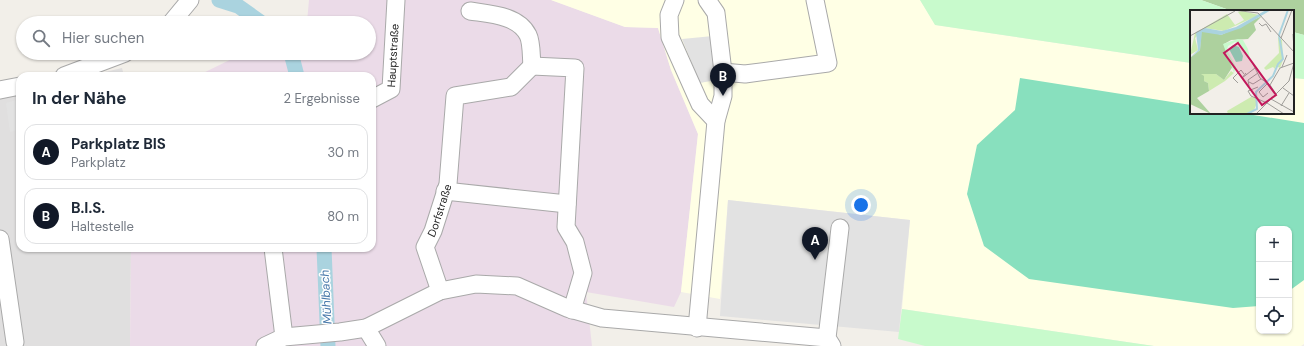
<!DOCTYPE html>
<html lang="de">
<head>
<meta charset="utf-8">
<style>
	:root { --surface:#fff; --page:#f6f6f7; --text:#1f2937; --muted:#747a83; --line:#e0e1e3; --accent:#111827 }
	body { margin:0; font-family:"DM Sans",sans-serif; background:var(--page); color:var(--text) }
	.controls { position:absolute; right:12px; bottom:12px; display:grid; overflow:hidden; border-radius:8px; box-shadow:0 1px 3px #0004 }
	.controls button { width:36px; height:36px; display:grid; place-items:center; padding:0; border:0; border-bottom:1px solid var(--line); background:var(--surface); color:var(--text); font:20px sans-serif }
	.you { position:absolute; left:861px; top:205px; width:14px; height:14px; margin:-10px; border:3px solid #fff; border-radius:50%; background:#1a73e8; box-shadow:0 0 0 6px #1a73e833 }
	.badge { display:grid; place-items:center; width:26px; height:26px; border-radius:50%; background:var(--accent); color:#fff; font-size:13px; font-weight:700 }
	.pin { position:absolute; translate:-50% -33px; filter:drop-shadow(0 1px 2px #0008) }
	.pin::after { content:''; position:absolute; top:21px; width:14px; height:12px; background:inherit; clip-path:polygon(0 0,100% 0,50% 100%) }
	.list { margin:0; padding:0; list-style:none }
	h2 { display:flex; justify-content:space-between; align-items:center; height:52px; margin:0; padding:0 16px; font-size:17px }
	h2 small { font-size:13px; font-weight:400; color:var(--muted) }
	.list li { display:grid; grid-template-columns:26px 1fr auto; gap:12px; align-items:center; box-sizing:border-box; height:56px; margin:0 8px 8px; padding:0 8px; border:1px solid var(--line); border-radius:12px }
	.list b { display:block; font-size:15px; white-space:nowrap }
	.list p { margin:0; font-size:13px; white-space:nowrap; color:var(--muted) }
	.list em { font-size:13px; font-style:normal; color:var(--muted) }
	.icon { flex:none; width:22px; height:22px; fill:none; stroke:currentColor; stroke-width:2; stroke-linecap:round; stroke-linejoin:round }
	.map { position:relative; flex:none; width:1304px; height:346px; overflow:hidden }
	.search { position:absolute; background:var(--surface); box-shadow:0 1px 3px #0004; left:16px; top:16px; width:360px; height:44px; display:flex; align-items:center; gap:10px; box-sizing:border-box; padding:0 14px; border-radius:22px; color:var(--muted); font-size:15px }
	.panel { position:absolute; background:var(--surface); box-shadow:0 1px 3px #0004; left:16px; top:72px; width:360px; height:180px; border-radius:12px }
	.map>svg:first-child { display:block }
</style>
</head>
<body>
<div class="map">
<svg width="1304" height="346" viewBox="0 0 1304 346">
	<rect width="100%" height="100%" fill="#f2efe9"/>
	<path fill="#e0dfdf" d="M 122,68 L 124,76 L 88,76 Z
		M 20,92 L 20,248 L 131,248 L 130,346 L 0,346 L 0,97 Z"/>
	<path fill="#ebdbe8" d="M 309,0 L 551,0 L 625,27 L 658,28 L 671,70 L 698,134 L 681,292 L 674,307 L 586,292 L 592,346 L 130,346 L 131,248 L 372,248 L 372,76 L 197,76 L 244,53 L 369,53 L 369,23 L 304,23 L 307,22 Z"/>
	<path fill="#ffffe5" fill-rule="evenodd" d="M 551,0 L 920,0 L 936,25 L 1191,63 L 1191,113 L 1293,113 L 1293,78 L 1304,79 L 1304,344 L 1301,346 L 1154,346 L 902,309 L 910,220 L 728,200 L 720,299 L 681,292 L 698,134 L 671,70 L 658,28 L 625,27 ZM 1259,229 L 1289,229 L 1289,331 L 1259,331 Z"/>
	<path fill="#add19e" d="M 1201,0 L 1304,0 L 1304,35 L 1293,32 L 1293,11 L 1232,11 Z"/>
	<path fill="#c8facc" d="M 920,0 L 1201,0 L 1232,11 L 1191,11 L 1191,63 L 935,25 Z
		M 1293,32 L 1304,35 L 1304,79 L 1293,78 Z
		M 902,309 L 1154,346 L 925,346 L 898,339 Z"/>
	<path fill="#88e0be" d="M 1020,78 L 1191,105 L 1191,113 L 1241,113 L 1304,123 L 1304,280 L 1289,291 L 1289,229 L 1259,229 L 1259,306 L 1233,308 L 1029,279 L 984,246 L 967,194 L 977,145 L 1015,110 Z"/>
	<path fill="#e2e2e2" d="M 713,36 L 716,80 L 700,83 L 682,39 Z
		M 20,99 L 20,129 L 10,132 L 6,103 Z
		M 728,200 L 910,220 L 899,332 L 720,316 Z"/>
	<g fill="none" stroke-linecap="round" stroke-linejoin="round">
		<path stroke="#aad3df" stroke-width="15" d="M 219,0 L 238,6 L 262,23
			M 291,53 L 297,76
			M 324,248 L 328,346"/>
		<defs>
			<g id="minor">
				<path d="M 675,0 L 669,15 L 670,37 L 700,104 L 716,121"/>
				<path d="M 470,11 C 489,14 518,15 528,35 C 532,43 531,57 532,66"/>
				<path d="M 171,23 L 190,0"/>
				<path d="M 532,66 L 575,68 L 566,227 L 575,242 L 583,273 L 572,310"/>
				<path d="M 723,72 L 745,74 L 828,63 L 815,0"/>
				<path d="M 64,76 L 125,53"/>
				<path d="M 0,90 L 20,86"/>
				<path id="s1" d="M 372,99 L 391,89 L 396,0"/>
				<path d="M 445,191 L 567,204"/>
				<path d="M 0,239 L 15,342"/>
				<path d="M 273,248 L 284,337"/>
				<path id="s2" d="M 440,291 L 425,247 L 433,231 L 448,184 L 455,96 L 511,87 L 532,66"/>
				<path d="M 366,328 L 377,346"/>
				<path d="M 697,328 L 716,121 L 723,96 L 723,72 L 716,13 L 707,0"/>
				<path d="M 265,346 L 284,337 L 340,332 L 366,328 L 440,291 L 476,284 L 517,286 L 567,308 L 602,318 L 827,338"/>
				<path d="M 832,346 L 827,338 L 840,228"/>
			</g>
		</defs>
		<use href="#minor" stroke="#a9a9a9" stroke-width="19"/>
		<use href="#minor" stroke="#fff" stroke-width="17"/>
	</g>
	<g text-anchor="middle" stroke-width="3" stroke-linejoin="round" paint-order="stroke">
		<g font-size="11" fill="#222" stroke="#fff">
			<text dy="4" stroke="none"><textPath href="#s1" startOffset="55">Hauptstraße</textPath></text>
			<text dy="4" stroke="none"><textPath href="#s2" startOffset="86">Dorfstraße</textPath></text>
		</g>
		<g font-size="12" font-style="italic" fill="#4a7aab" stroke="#fff">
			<text transform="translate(326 297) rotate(-93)" y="4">Mühlbach</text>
		</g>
	</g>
	<g transform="translate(1190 10)">
		<rect width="104" height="104" fill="#f2efe9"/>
		<path d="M 52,1 L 69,5 L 34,21 L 15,18 L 5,28 L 8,40 L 0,45 L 5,23 L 37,4 L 45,15 L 54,10 L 48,2 ZM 88,27 L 92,30 L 93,50 L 90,58 L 86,56 L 85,59 L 83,57 L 76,60 L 74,58 L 89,43 ZM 41,61 L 44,63 L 35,71 L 19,81 L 18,73 L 14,71 L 11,64 L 26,64 L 34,70 ZM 61,87 L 66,88 L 67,93 L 64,100 L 55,104 L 38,104 L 37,101 Z" fill="#cdebb0"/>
		<path d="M 72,6 L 64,14 L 66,20 L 58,29 L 41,30 L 34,34 L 38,50 L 43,56 L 34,70 L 26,64 L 11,64 L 14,66 L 14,71 L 18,73 L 19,81 L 7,88 L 21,104 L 0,94 L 0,48 L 10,40 L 11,22 L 21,21 L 31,25 Z" fill="#add19e"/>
		<path d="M 48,29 L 53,30 L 58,39 L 60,49 L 50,34 L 45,32 L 38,36 L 37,40 L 46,57 L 44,63 L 33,34 Z" fill="#c8facc"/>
		<path d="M 43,35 L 49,37 L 53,46 L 52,51 L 46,52 L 39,39 Z" fill="#88e0be"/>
		<path d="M 76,0 L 81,0 L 51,18 L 31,25 L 12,22 L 10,40 L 0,48 L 8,40 L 6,22 L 15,18 L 32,21 L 46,17 Z" fill="#aad3df"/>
		<path fill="none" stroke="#aad3df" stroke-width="2" d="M 57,104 L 67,99 L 66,82 L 83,66 L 88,54 L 93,49 L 89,25 L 98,0"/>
		<path fill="none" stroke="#9f9d99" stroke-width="1" d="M 43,0 L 68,3 L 104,42M 69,13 L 72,16 L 76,14 L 81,22M 103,24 L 104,39M 0,26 L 45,1M 91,28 L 102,0M 62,52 L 70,68 L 80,75 L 86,84M 92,57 L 97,45M 56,63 L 52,68 L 65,58M 59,72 L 63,74 L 71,69M 48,73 L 43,68 L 51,60 L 54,64M 77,74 L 69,82 L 73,87 L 78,83M 80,75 L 90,58 L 104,53 L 99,71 L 86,84M 59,76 L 58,70 L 68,63M 68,77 L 58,81 L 61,86 L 77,93 L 85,85M 93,78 L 104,86M 81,89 L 104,102M 91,96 L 99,83M 66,104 L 77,93 L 94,104"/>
		<path fill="#c2185b" fill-opacity="0.15" stroke="#c2185b" stroke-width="2" d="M 48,33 L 86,85 L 72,95 L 34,43 Z"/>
		<rect width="104" height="104" fill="none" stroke="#222" stroke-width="2"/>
	</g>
</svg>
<div class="controls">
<button>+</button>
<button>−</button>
<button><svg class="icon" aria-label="locate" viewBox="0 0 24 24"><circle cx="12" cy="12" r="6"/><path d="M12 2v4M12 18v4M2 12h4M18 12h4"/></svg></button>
</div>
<div class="you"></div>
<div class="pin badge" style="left:815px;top:260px">A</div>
<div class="pin badge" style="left:723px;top:96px">B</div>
<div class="search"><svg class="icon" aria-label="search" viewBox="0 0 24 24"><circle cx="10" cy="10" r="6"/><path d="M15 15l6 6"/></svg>Hier suchen</div>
<section class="panel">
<h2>In der Nähe<small>2 Ergebnisse</small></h2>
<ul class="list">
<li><span class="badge">A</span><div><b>Parkplatz BIS</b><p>Parkplatz</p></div><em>30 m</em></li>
<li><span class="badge">B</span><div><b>B.I.S.</b><p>Haltestelle</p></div><em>80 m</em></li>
</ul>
</section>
</div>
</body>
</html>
